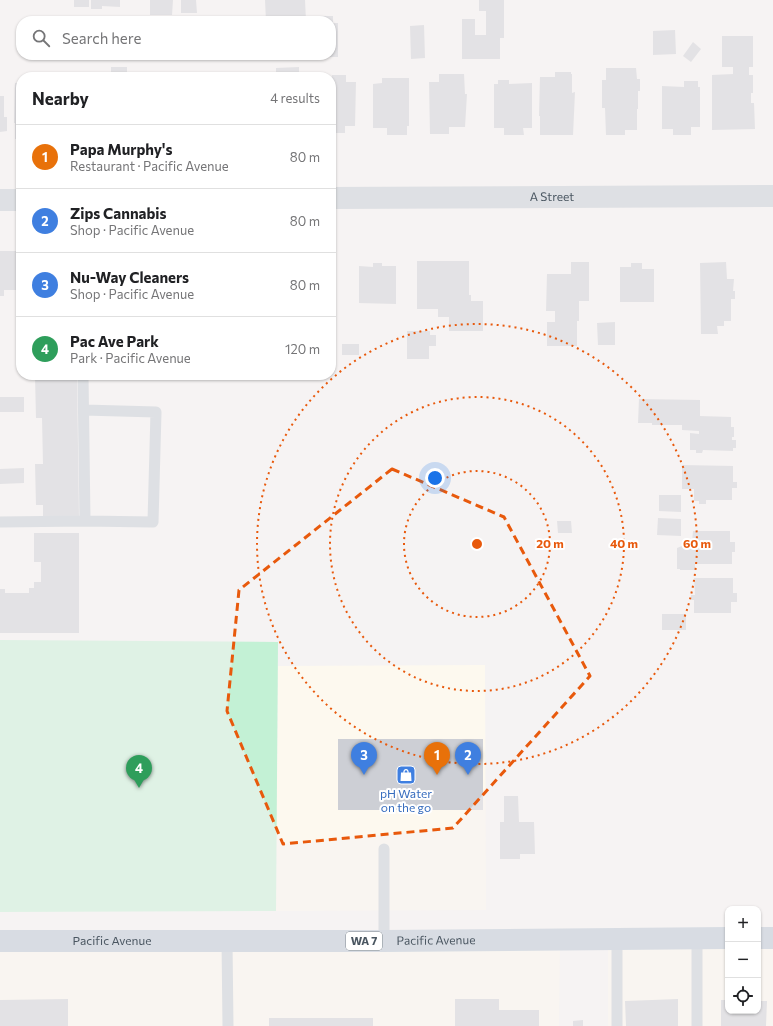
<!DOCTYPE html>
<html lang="en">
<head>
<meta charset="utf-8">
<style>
	:root { --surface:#fff; --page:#f2f2f2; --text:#202124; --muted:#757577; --line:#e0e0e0; --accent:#1a73e8 }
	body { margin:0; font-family:Commissioner,sans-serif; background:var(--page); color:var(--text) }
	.controls { position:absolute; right:12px; bottom:12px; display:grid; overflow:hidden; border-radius:8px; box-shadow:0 1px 3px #0004 }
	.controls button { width:36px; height:36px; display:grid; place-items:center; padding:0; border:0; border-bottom:1px solid var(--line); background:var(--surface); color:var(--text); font:20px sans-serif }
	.you { position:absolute; left:435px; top:478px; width:14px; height:14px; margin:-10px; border:3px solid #fff; border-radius:50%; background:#1a73e8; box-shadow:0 0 0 6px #1a73e833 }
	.badge { display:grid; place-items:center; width:26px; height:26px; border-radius:50%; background:var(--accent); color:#fff; font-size:13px; font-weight:700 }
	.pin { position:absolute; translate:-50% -33px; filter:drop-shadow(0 1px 2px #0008) }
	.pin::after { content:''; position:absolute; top:21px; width:14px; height:12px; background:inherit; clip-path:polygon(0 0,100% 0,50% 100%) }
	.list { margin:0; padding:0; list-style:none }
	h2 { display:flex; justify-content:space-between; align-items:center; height:52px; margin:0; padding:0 16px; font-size:17px }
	h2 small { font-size:13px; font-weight:400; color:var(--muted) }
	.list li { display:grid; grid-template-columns:26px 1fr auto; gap:12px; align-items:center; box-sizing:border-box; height:64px; padding:0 16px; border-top:1px solid var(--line) }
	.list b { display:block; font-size:15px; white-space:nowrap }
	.list p { margin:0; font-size:13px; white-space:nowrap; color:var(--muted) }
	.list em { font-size:13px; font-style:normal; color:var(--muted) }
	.icon { flex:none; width:22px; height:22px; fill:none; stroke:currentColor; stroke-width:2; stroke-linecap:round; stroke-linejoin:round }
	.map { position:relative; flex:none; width:773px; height:1026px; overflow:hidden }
	.search { position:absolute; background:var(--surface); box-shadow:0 1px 3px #0004; left:16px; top:16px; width:320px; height:44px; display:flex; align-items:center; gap:10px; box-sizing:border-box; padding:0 14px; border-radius:16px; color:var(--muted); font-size:15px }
	.panel { position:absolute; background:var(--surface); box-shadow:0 1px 3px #0004; left:16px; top:72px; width:320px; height:308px; border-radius:16px }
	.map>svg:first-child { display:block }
</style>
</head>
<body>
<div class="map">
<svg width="773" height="1026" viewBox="0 0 773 1026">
	<rect width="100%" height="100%" fill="#f5f3f3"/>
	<path fill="#fdf9ef" d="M 485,665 L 486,910 L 276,911 L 278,666 Z
		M 728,938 L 728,1011 L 758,1011 L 758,938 L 773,938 L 773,1026 L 608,1026 L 608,939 Z
		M 560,939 L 559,1026 L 0,1026 L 0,941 Z"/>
	<path fill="#c3f1d5" d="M 0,640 L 278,642 L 276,911 L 0,912 Z"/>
	<path fill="#cdcfd5" d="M 74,0 L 89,0 L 89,7 L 74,7 Z
		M 91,0 L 120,0 L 120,7 L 102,6 L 102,9 L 91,9 Z
		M 150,0 L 173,0 L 172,15 L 150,15 Z
		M 181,0 L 196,0 L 197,13 L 181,13 Z
		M 265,0 L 305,0 L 306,21 L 266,21 Z
		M 479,0 L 504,0 L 504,38 L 500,38 L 500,59 L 462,59 L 462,19 L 475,19 L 475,35 L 486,35 L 486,11 L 479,11 Z
		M 318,16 L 333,16 L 333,23 L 338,23 L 338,57 L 317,57 L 317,55 L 331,55 L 331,21 L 318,21 Z
		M 424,25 L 425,58 L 411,59 L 410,26 Z
		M 675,30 L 676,54 L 653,55 L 653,31 Z
		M 722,36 L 753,36 L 753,67 L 749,67 L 749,75 L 753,75 L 753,93 L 751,93 L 751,103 L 754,103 L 755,129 L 712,130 L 712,75 L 733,74 L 733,67 L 722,67 Z
		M 693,42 L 701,49 L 691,62 L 683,56 Z
		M 111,67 L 127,67 L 127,77 L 111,77 Z
		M 299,67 L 299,74 L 310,74 L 310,77 L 269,77 L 269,74 L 276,74 L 276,68 Z
		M 606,68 L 636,68 L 637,79 L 640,79 L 640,91 L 638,91 L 638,109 L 637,109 L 637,130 L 625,130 L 625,135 L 606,135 L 605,108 L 602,108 L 602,80 L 606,80 Z
		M 91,72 L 91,77 L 71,77 L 71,73 Z
		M 555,72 L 571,72 L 571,74 L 572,74 L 572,93 L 575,92 L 573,135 L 540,135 L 540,116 L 539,116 L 540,77 L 555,77 Z
		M 439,74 L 464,74 L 465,94 L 467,94 L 465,127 L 449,127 L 449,134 L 430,134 L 429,82 L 439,82 Z
		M 332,75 L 346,75 L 346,82 L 356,82 L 355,126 L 345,126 L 345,133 L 331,133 L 331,82 Z
		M 382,78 L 409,78 L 409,126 L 407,126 L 407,135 L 387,135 L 387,128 L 373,128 L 373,84 L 382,83 Z
		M 498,80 L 509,80 L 509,84 L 532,83 L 532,128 L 523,128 L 524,135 L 504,135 L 504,128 L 494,128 L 494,84 L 498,84 Z
		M 684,81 L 698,81 L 698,87 L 700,87 L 700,127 L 691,127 L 691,135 L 673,135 L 673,129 L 662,129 L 662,86 L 684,87 Z
		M 15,83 L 21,83 L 21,139 L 15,139 L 15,123 L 14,123 Z
		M 0,96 L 4,96 L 4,117 L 7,117 L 7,131 L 0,132 Z
		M 0,251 L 21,251 L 21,290 L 4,290 L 4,296 L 0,296 Z
		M 417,261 L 469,261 L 469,295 L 471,295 L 471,301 L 483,301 L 483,331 L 449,331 L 449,317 L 438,317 L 438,309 L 417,309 Z
		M 571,262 L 589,262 L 589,301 L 579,301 L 579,321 L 577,321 L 577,346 L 547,346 L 547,322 L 555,322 L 555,311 L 546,311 L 547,274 L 571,274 Z
		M 726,262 L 727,279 L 734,279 L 733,291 L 735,291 L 735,299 L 731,299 L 731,321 L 724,321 L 724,326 L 717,326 L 718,334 L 701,334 L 700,263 Z
		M 373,263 L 382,263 L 382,266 L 396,266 L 396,304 L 359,303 L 359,266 L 373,267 Z
		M 631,263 L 642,263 L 642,269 L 654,269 L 654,302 L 620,302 L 620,267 L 631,267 Z
		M 615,322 L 615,345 L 598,345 L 597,323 Z
		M 407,331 L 430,331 L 430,335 L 436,335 L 436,346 L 429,346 L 429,359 L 407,359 Z
		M 342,344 L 359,344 L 359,355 L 342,355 Z
		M 42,375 L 77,375 L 79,517 L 43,518 L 43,505 L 36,505 L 35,464 L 43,464 L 42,418 L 36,418 L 35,376 Z
		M 0,397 L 24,397 L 24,412 L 0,412 Z
		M 639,399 L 700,400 L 700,416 L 731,417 L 731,427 L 734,427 L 734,437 L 732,437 L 732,440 L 736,440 L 736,448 L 733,448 L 733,451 L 703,450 L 702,453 L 696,453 L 696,450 L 690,450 L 690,433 L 699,434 L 699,431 L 682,430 L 682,425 L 652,425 L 652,423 L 638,423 Z
		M 682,465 L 733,466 L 733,482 L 737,482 L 737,488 L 732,488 L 732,500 L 706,500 L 706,504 L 699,504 L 699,501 L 694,501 L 694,489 L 682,489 Z
		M 24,468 L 24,483 L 0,484 L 0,469 Z
		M 659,495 L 681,495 L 681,512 L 659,511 Z
		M 658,518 L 681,519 L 681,536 L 657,535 Z
		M 557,521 L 571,521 L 572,533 L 558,533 Z
		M 693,531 L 730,531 L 730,542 L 735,542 L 735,552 L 732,552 L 732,564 L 695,564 L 695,570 L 680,570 L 680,569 L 677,569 L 677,548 L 692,542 Z
		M 34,533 L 79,533 L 79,633 L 0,633 L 0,589 L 5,589 L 5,593 L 29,593 L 29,588 L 34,588 L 34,582 L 41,582 L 41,562 L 34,562 Z
		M 694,578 L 733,578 L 733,593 L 737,593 L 737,602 L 731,602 L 731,613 L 694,613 L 694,600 L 691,600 L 691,595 L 695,595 Z
		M 662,614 L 686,614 L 686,630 L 662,630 Z
		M 338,739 L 483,739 L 483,810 L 338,810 Z
		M 504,796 L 518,796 L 519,822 L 534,822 L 535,854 L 520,854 L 520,859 L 500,859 L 500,822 L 504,822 Z
		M 68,999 L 68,1026 L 0,1026 L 0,1000 Z
		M 455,999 L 499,999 L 499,1010 L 539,1010 L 539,1026 L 455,1026 Z
		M 678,999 L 678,1026 L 626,1026 L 625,1001 Z
		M 721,1000 L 728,1000 L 728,1011 L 758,1011 L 758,1001 L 767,1001 L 766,1026 L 721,1026 Z
		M 269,1018 L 373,1018 L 373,1026 L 269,1026 Z
		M 583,1020 L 583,1026 L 573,1026 L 573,1021 Z"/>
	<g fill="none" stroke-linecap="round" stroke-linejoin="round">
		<path stroke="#c1cad2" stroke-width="11" d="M 84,410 L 156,412 L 153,522 L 85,521
			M 0,522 L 85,521 L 83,375
			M 384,849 L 384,941
			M 697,938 L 697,1026
			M 617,939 L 617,1026
			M 227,941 L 228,1026"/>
		<g stroke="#c1cad2" stroke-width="22">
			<path id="s1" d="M 331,198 L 773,196"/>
			<path d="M 0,200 L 21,200"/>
		</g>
		<g stroke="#b3c2d1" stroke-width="22">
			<path d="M 758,938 L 773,938"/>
			<path id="s2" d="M 0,941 L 384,941 L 728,938"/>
		</g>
	</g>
	<path d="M0 0H773V1026H0ZM 392,469 L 504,517 L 590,676 L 453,828 L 283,844 L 227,711 L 239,590 Z" fill="#f5f3f3" fill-opacity=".55" fill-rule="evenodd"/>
	<path fill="none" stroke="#e8590c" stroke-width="3" stroke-dasharray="8 5" stroke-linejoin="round" d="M 392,469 L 504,517 L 590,676 L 453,828 L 283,844 L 227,711 L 239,590 Z"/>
	<g fill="none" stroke="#e8590c" stroke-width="2" stroke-dasharray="2 4">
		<circle cx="477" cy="544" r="73"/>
		<circle cx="477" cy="544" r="147"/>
		<circle cx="477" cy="544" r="220"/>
	</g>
	<defs>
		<symbol id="shop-square" viewBox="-11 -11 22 22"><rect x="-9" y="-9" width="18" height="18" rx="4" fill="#3f7fe0" stroke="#fff"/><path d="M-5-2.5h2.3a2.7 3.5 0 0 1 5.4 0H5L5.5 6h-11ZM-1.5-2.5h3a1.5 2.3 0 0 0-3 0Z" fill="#fff"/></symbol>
	</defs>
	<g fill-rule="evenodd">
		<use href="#shop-square" x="395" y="764" width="22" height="22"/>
	</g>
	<g text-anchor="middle" stroke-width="4" stroke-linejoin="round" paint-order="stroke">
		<rect fill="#fff" stroke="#808990" stroke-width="1" x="346" y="932" width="36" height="18" rx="3"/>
		<g font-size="11" font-weight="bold" fill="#4a5661">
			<text x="364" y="945">WA 7</text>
		</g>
		<g font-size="12" fill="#4a5661" stroke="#fff">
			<text dy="4" stroke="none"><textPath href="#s1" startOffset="221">A Street</textPath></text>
			<text dy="4" stroke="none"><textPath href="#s2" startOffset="436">Pacific Avenue</textPath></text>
			<text dy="4" stroke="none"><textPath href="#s2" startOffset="112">Pacific Avenue</textPath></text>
		</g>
		<g font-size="12" fill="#366cbe" stroke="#fff">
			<text x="406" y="798">pH Water<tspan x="406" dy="14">on the go</tspan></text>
		</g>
	</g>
	<circle cx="477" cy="544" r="6" fill="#e8590c" stroke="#fff" stroke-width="2"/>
	<g font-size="12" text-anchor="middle" font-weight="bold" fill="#e8590c" stroke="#fff" stroke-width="4" stroke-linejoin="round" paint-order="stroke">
		<text x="550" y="548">20 m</text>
		<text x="624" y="548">40 m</text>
		<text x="697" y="548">60 m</text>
	</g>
</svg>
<div class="controls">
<button>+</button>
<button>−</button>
<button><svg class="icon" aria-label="locate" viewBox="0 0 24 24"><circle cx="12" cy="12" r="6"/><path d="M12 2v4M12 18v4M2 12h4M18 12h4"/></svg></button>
</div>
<div class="you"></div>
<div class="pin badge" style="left:437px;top:775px;background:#e8710a">1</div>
<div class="pin badge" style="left:468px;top:775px;background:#3f7fe0">2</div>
<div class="pin badge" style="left:364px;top:775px;background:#3f7fe0">3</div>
<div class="pin badge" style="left:139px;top:788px;background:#2e9e5b">4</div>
<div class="search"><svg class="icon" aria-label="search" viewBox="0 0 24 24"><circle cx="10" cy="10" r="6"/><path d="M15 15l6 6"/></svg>Search here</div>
<section class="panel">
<h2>Nearby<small>4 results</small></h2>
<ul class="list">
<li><span class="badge" style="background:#e8710a">1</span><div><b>Papa Murphy's</b><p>Restaurant · Pacific Avenue</p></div><em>80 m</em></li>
<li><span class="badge" style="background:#3f7fe0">2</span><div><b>Zips Cannabis</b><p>Shop · Pacific Avenue</p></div><em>80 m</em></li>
<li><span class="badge" style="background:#3f7fe0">3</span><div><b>Nu-Way Cleaners</b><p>Shop · Pacific Avenue</p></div><em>80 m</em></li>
<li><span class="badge" style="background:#2e9e5b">4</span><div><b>Pac Ave Park</b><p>Park · Pacific Avenue</p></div><em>120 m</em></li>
</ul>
</section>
</div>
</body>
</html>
